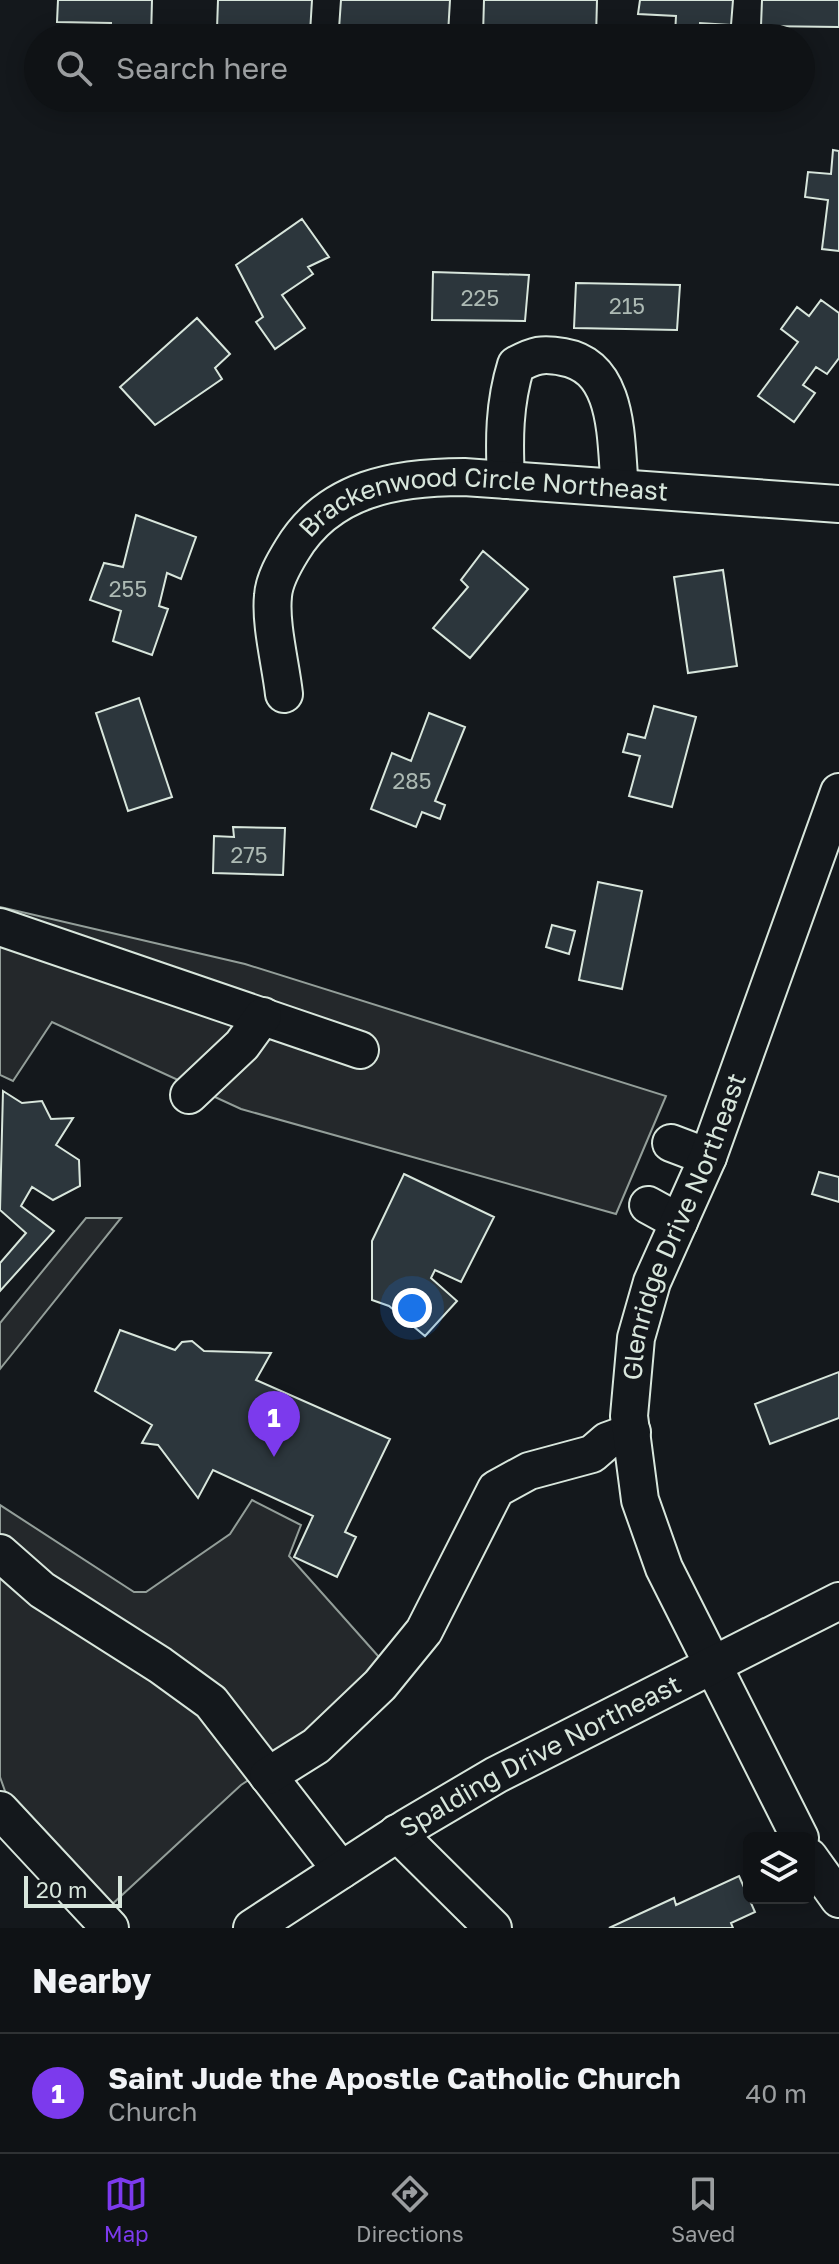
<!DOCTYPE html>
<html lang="en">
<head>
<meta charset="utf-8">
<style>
	:root { --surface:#0f1215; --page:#1d2022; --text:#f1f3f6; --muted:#9b9ea0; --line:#2f3234; --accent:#7c3aed }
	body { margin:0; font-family:"Golos Text",sans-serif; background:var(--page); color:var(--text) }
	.controls { position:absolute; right:24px; bottom:24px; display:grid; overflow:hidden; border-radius:12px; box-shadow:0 4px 20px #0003 }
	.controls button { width:72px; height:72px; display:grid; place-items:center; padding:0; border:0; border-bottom:2px solid var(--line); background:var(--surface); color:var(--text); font:40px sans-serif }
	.scale { position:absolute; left:24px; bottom:20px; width:98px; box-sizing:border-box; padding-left:8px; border:4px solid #d8e6dc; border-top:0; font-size:22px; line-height:28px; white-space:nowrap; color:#d8e6dc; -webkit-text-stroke:6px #14181c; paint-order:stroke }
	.you { position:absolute; left:412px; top:1308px; width:28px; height:28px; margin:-20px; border:6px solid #fff; border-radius:50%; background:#1a73e8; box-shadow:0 0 0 12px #1a73e833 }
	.badge { display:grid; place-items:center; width:52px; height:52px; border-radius:50%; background:var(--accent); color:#fff; font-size:26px; font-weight:700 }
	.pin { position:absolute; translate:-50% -66px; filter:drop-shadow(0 2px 4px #0008) }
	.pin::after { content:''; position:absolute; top:42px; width:28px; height:24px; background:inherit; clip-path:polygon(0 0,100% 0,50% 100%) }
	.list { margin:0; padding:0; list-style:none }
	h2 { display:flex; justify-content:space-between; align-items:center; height:104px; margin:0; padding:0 32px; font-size:34px }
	h2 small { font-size:26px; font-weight:400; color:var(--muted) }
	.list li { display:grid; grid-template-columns:52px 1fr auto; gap:24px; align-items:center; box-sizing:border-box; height:120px; padding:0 32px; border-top:2px solid var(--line) }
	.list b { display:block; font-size:30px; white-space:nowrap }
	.list p { margin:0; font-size:26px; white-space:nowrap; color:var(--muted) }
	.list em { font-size:26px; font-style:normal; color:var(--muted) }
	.icon { flex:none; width:44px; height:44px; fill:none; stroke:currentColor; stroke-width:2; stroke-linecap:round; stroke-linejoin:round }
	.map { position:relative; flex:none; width:839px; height:1928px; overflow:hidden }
	.search { position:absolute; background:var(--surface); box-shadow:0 4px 20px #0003; left:24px; right:24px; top:24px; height:88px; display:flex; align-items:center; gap:20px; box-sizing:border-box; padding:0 28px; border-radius:44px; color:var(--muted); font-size:30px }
	.sheet { height:224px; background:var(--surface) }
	nav { display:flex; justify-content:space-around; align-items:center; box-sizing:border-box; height:112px; border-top:2px solid var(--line); background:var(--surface); font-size:22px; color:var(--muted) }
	nav a { display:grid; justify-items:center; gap:4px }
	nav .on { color:var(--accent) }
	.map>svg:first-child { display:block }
</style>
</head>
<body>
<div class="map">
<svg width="839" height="1928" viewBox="0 0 839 1928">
	<rect width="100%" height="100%" fill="#14181c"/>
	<path fill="#24282b" stroke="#939e99" stroke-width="2" d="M 0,907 L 245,964 L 666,1096 L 616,1214 L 241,1109 L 52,1022 L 13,1081 L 0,1075 Z
		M 86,1218 L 121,1218 L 0,1369 L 0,1323 Z
		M 252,1500 L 301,1525 L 289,1556 L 387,1666 L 292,1752 L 241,1785 L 108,1908 L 5,1791 L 0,1777 L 0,1505 L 134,1592 L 146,1592 L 230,1534 Z"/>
	<path fill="#2c363c" stroke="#d8e6dc" stroke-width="2" d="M 58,0 L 152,0 L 151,38 L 111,38 L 111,23 L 57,22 Z
		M 218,0 L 312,0 L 310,33 L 217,29 Z
		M 341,0 L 450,0 L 448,34 L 339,29 Z
		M 484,0 L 597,0 L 596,38 L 483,35 Z
		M 640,0 L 733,0 L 731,25 L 700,23 L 699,37 L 675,35 L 676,16 L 638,14 Z
		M 762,0 L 839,0 L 839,27 L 761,26 Z
		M 833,150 L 839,151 L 839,251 L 822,249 L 828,200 L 805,197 L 808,172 L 831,174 Z
		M 302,219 L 329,257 L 308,267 L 313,274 L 282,295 L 305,328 L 275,349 L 256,322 L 263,317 L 236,265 Z
		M 433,272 L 529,275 L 525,321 L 432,320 Z
		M 576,283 L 680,285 L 677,330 L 574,328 Z
		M 821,300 L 839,313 L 839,358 L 827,374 L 816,367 L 803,385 L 815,393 L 794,422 L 758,396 L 798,342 L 781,329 L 797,307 L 809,316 Z
		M 197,318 L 230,354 L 215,368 L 222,379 L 155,425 L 120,387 Z
		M 136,515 L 196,537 L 181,579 L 167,573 L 159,606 L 168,609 L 152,655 L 113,641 L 121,611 L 90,600 L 104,563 L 123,567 Z
		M 483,551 L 528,589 L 470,658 L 433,628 L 468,587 L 461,580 Z
		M 723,570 L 737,666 L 688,673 L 674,577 Z
		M 139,698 L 172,797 L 128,811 L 96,713 Z
		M 654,706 L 696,717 L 672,807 L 629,796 L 640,756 L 623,752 L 628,734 L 645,738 Z
		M 429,713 L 465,727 L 435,801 L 445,805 L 440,819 L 422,812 L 416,827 L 371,809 L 392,753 L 411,761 Z
		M 233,827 L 285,828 L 283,875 L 213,873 L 214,836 L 234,837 Z
		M 598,882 L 642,891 L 622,989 L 579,980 Z
		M 552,925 L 575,931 L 569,954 L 546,947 Z
		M 3,1091 L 22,1103 L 42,1101 L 51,1119 L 73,1118 L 56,1145 L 79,1160 L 80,1186 L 53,1200 L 32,1187 L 21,1206 L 54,1231 L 0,1291 L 0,1263 L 26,1233 L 0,1210 Z
		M 819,1172 L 839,1177 L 839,1202 L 812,1194 Z
		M 404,1174 L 494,1217 L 461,1282 L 435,1270 L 431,1278 L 457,1301 L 425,1336 L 389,1306 L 372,1300 L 372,1241 Z
		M 120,1330 L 175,1350 L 182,1342 L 192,1341 L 204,1351 L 271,1353 L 256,1380 L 390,1439 L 345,1532 L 356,1537 L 337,1577 L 294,1557 L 313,1516 L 213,1470 L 198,1498 L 158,1445 L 142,1443 L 152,1425 L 95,1391 Z
		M 839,1372 L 839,1418 L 770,1444 L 755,1404 Z
		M 739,1876 L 755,1912 L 731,1923 L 733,1928 L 609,1928 L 674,1898 L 676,1905 Z"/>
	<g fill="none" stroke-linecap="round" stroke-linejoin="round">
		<defs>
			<g id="minor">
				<path d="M 506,480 C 504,440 504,404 516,365 C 535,355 542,353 563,357 C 621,367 615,442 620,488"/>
				<path id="s1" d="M 284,694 C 281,666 270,624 273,596 C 274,580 284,563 292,550 C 329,488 397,477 464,477 L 839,504"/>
				<path d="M 0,927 L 360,1050"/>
				<path d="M 189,1095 L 242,1045 L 263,1016"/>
				<path d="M 671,1143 L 708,1157"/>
				<path d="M 648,1205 L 679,1222"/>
				<path d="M 0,1553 L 42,1590 L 160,1665 L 211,1702 L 341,1870"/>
				<path d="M 268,1776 L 316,1746 L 380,1685 L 424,1631 L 496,1489 L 529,1471 L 592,1454 L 607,1441 L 632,1432"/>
				<path d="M 0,1810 L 110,1928"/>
				<path d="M 397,1833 L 493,1928"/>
				<path id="s2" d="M 800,1838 L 664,1568 L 640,1500 L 629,1416 L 636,1338 L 652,1282 L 708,1157 L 839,792"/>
				<path d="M 809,1857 L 839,1899"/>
				<path id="s3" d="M 252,1928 L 406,1828 L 496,1775 L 839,1601"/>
			</g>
		</defs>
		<use href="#minor" stroke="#d8e6dc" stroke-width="40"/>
		<use href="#minor" stroke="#14181c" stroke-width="36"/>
	</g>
	<g text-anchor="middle" stroke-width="6" stroke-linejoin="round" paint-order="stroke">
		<g font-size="22" fill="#adbab4">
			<text x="480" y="306">225</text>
			<text x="627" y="314">215</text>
			<text x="128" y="597">255</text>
			<text x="412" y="789">285</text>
			<text x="249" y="863">275</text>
		</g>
		<g font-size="26" fill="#d8e6dc" stroke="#14181c">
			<text dy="9" stroke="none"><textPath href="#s1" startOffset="360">Brackenwood Circle Northeast</textPath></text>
			<text dy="9" stroke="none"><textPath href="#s2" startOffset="658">Glenridge Drive Northeast</textPath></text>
			<text dy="9" stroke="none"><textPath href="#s3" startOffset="336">Spalding Drive Northeast</textPath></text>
		</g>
	</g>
</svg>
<div class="controls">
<button><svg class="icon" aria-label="layers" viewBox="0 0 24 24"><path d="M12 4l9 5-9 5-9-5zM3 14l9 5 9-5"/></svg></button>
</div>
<div class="scale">20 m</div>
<div class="you"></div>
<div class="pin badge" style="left:274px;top:1457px">1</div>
<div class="search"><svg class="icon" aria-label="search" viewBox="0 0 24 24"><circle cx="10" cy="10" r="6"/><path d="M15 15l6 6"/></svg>Search here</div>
</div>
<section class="sheet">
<h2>Nearby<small></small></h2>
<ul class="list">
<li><span class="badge">1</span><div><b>Saint Jude the Apostle Catholic Church</b><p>Church</p></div><em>40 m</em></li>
</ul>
</section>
<nav>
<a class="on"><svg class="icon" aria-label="map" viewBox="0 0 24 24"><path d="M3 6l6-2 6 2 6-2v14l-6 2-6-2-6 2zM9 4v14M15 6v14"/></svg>Map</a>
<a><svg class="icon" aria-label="directions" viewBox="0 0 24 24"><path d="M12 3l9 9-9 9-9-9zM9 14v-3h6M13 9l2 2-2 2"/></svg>Directions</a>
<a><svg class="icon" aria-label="saved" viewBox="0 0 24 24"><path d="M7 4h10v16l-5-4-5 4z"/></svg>Saved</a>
</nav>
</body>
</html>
